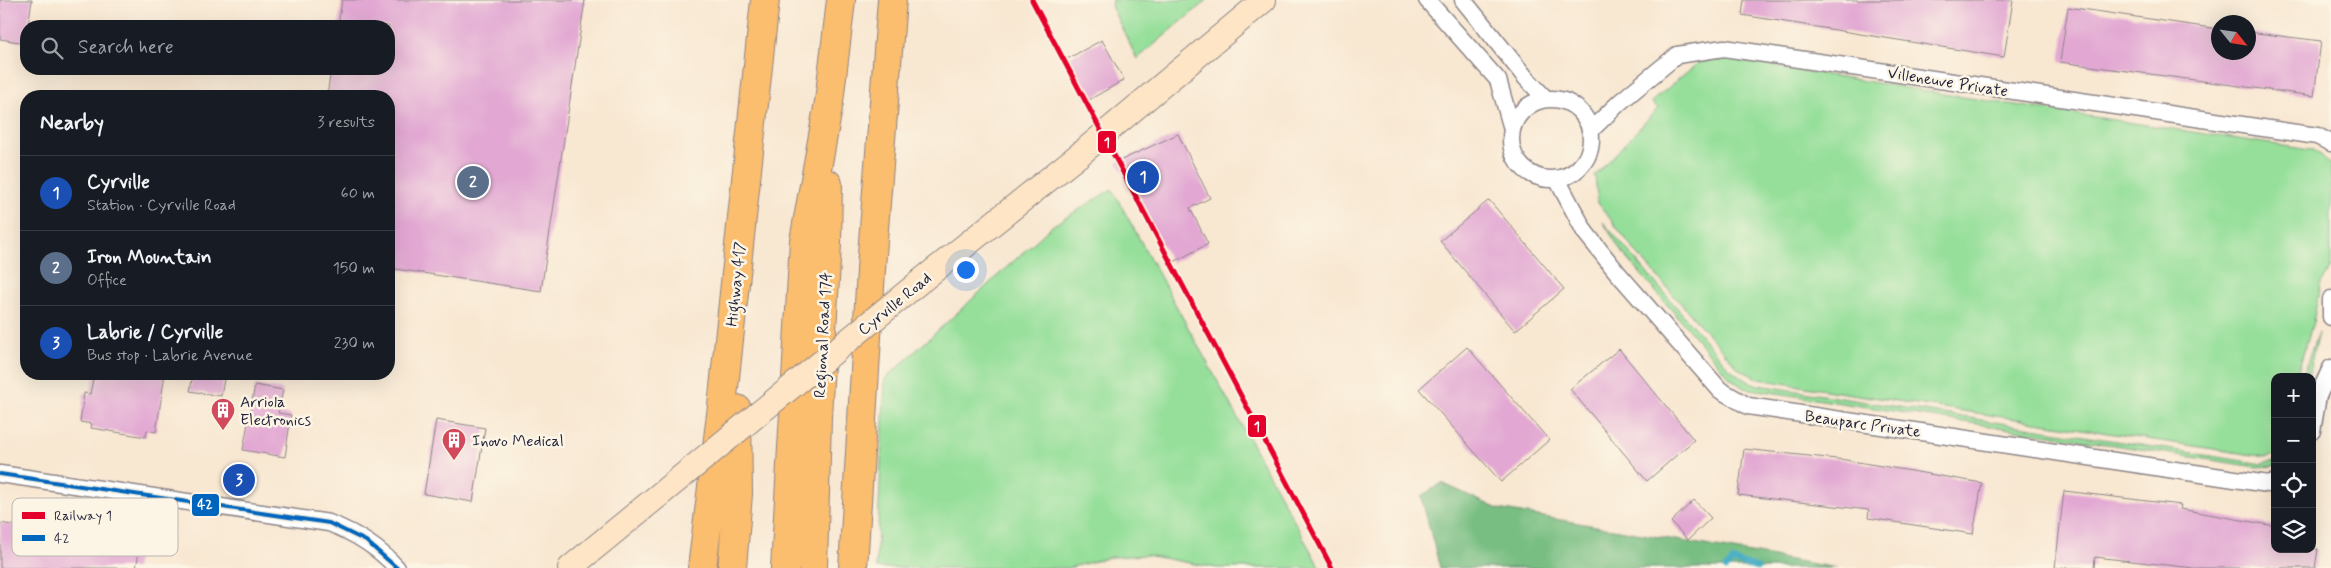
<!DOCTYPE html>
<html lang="en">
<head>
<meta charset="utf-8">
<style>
	:root { --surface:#171b24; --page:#242831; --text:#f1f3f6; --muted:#9ea1a6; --line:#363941; --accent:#1a73e8 }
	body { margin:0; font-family:Mynerve,sans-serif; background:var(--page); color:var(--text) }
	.controls { position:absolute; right:15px; bottom:15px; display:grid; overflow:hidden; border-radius:10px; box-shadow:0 5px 20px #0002 }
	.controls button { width:45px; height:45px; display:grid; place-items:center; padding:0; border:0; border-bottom:1px solid var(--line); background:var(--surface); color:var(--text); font:25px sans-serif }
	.compass { position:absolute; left:2211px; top:15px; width:45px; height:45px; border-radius:50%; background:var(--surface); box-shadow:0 5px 20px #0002; rotate:120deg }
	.you { position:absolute; left:965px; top:269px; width:18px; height:18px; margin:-12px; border:4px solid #fff; border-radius:50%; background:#1a73e8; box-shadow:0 0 0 8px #1a73e833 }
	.badge { display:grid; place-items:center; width:32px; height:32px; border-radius:50%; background:var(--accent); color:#fff; font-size:16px; font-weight:700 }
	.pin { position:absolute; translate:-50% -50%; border:2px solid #fff; box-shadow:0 1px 5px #0006 }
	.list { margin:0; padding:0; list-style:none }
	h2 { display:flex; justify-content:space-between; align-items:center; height:65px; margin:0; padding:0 20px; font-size:21px }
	h2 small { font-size:16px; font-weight:400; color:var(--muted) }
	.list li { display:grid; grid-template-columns:32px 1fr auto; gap:15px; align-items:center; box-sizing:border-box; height:75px; padding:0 20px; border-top:1px solid var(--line) }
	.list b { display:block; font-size:19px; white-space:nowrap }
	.list p { margin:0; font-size:16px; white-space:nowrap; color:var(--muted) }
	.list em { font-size:16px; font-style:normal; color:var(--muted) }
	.icon { flex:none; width:28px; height:28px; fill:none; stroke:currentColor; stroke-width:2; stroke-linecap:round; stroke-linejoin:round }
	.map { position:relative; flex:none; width:2331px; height:568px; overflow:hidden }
	.search { position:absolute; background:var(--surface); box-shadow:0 5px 20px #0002; left:20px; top:20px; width:375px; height:55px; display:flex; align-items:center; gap:12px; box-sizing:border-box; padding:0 18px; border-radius:20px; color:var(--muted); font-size:19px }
	.panel { position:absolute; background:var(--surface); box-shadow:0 5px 20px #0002; left:20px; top:90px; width:375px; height:290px; border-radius:20px }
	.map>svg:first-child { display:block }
</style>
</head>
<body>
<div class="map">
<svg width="2331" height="568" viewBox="0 0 2331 568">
	<rect width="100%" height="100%" fill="#fcf5e5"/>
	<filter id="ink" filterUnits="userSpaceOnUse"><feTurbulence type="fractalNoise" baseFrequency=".02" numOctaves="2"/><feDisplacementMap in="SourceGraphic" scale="10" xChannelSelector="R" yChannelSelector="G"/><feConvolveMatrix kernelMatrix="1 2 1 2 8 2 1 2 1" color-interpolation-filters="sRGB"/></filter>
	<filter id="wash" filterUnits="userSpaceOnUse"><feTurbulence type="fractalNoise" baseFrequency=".0096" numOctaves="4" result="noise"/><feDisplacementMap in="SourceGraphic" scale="20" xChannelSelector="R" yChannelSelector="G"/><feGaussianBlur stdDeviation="1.12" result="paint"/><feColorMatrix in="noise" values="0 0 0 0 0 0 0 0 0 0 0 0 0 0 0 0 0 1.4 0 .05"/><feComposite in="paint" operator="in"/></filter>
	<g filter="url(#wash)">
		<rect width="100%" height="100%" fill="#f8e7d1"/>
		<path fill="#95df9a" stroke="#5c806a" d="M 1112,0 L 1207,0 L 1137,59 L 1111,6 Z
			M 1726,58 L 1950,95 L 2310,150 L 2321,155 L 2331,165 L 2331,267 L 2320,286 L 2313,322 L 2296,377 L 2275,377 L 2275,454 L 2266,457 L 1812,388 L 1759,379 L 1739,369 L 1639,256 L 1598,203 L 1595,176 L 1658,108 L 1651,102 L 1699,62 Z
			M 1112,189 L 1320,568 L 1217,568 L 1146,555 L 1111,557 L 1068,568 L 876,568 L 885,379 L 1052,226 Z
			M 1603,222 L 1729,368 L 1745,380 L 1758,385 L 2262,464 L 2275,461 L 2275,466 L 2257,467 L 1744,388 L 1730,378 L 1622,252 Z
			M 2318,333 L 2308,377 L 2302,377 Z"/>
		<path fill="#78be82" stroke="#4d705e" d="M 1442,483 L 1498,509 L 1837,568 L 1440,568 L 1421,496 Z"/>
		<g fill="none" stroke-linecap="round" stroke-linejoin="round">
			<path stroke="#44acc4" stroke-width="6" d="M 1726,568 L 1733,561 L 1757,568"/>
		</g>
		<g id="blocks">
			<path fill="#e2a8d3" d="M 0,0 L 32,0 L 28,26 L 26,26 L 26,43 L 0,39 Z
				M 342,0 L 585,0 L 541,291 L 389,268 L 389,96 L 327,96 L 331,69 L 389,69 L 389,26 L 338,26 Z
				M 1744,0 L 2013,0 L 2004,57 L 1742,15 Z
				M 2068,7 L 2218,29 L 2218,52 L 2248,52 L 2248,32 L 2321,41 L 2314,96 L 2060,62 Z
				M 1102,40 L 1124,80 L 1087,101 L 1065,60 Z
				M 1178,134 L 1210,198 L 1190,208 L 1208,244 L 1172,263 L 1117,162 Z
				M 1489,200 L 1564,289 L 1515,331 L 1440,241 Z
				M 1467,347 L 1549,440 L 1501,482 L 1419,389 Z
				M 1619,349 L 1694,440 L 1647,481 L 1570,389 Z
				M 94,374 L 165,374 L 156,432 L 147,430 L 146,437 L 91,428 L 92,424 L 80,422 L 84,393 L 90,394 Z
				M 193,374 L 225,374 L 221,396 L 190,391 Z
				M 255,385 L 283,390 L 278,413 L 291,415 L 285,457 L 243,450 Z
				M 436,420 L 485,428 L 473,502 L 424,494 Z
				M 1744,449 L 1846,460 L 1982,483 L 1973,534 L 1868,518 L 1869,510 L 1738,495 Z
				M 2064,491 L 2181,505 L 2180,509 L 2275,526 L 2275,549 L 2318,549 L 2315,568 L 2194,568 L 2095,557 L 2094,568 L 2055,568 Z
				M 1694,500 L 1711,518 L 1688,540 L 1671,522 Z
				M 0,523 L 23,527 L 22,532 L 31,534 L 140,548 L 136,568 L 0,568 Z"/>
		</g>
	</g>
	<g filter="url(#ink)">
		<use href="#blocks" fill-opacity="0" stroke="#8d8486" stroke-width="1"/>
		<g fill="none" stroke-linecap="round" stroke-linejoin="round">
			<defs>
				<path id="minor" d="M 1427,0 L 1498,80 L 1512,129
					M 1463,0 L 1526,78 L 1545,98
					M1511 139a40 40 0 1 1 80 0a40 40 0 1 1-80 0Z
					M 1591,130 L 1620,102 L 1677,55 L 1724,48 L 2317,136 L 2331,143
					M 1557,179 L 1585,232 L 1616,271 L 1720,390 L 1748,406 L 2268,484 L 2275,482
					M 2331,299 L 2331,317
					M 2312,431 L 2318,396 L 2331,368
					M 0,474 L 329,523 C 355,533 378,547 397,568"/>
				<path id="secondary" d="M 922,280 L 1079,155 L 1264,0
					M 570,568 L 642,509"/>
				<path id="motorway" d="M 702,568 L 722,406 L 765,0
					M 732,568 L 738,494 L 737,409
					M 785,568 L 804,241 L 829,102 L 841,0
					M 813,568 L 817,417 L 827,244 L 828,184
					M 853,568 L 872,254 L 892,0"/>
			</defs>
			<use href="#minor" stroke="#8d8486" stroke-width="19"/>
			<use href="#secondary" stroke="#8d8486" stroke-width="26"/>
			<use href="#motorway" stroke="#8d8486" stroke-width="30"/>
			<use href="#minor" stroke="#fff" stroke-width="16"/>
			<use href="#secondary" stroke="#fde5c5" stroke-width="24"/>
			<use href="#motorway" stroke="#fbbd6e" stroke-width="28"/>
			<defs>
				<path id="secondary-bridge" d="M 642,509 L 922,280"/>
			</defs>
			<use href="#secondary-bridge" stroke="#8d8486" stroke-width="26" stroke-linecap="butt"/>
			<use href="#secondary-bridge" stroke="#fde5c5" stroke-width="24"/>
			<defs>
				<path id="bus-1" d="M 0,474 L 329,523 L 366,541 L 397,568"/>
			</defs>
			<use href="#bus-1" stroke="#fcf5e5" stroke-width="8"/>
			<use href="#bus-1" stroke="#0065bd" stroke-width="4"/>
			<defs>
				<path id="rail-1" d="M 1032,0 L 1332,568"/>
			</defs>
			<use href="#rail-1" stroke="#fcf5e5" stroke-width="9"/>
			<use href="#rail-1" stroke="#e4002b" stroke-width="5"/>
		</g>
	</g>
	<defs>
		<symbol id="building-pin" viewBox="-11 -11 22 30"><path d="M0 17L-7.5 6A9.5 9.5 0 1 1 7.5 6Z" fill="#d1495b" stroke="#fcf5e5"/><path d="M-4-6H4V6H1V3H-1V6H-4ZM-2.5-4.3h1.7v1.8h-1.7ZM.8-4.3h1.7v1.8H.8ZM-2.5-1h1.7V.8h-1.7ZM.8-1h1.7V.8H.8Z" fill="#fff"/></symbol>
	</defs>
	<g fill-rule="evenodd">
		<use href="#building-pin" x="209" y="396" width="28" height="38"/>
		<use href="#building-pin" x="440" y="426" width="28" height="38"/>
	</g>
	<g text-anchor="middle" stroke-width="5" stroke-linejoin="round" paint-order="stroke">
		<g font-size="16" fill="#22223b" stroke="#fcf5e5">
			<text transform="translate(1948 81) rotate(9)" y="6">Villeneuve Private</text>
			<text transform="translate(735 284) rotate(-84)" y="6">Highway 417</text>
			<text transform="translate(894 303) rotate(-39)" y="6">Cyrville Road</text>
			<text transform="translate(822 335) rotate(-87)" y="6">Regional Road 174</text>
			<text transform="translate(1863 423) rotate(8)" y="6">Beauparc Private</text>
		</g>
		<g font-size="16" fill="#22223b" stroke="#fcf5e5" text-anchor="start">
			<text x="240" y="407">Arriola<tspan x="240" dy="18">Electronics</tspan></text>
			<text x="472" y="446">Inovo Medical</text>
		</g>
	</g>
	<rect x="12" y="498" width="166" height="58" rx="8" fill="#fcf5e5" stroke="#bbb6b2" stroke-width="1"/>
	<rect x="22" y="512" width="23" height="7" fill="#e4002b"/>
	<rect x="22" y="535" width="23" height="6" fill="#0065bd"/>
	<g font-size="14" fill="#22223b">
		<text x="54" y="520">Railway 1</text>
		<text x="54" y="543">42</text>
	</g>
	<g stroke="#fcf5e5" stroke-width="2">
		<rect x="1097" y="130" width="20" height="24" rx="5" fill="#e4002b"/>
		<rect x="1247" y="414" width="20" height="24" rx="5" fill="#e4002b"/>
		<rect x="191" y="493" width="29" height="24" rx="5" fill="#0065bd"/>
	</g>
	<g font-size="14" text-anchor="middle" font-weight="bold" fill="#fff">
		<text x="1107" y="147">1</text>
		<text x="1257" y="431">1</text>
		<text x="205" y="509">42</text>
	</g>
</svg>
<div class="controls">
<button>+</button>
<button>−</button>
<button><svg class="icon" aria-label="locate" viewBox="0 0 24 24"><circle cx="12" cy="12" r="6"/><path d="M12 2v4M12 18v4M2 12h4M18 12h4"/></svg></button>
<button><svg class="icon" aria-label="layers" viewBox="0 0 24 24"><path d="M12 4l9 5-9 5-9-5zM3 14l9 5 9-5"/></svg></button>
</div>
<svg class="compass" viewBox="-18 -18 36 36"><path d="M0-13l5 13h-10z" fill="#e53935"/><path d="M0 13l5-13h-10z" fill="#9ea1a6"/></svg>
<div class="you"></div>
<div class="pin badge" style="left:1143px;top:177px;background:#1a4fb4">1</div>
<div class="pin badge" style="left:473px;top:182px;background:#5c6f8a">2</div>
<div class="pin badge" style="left:239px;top:480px;background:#1a4fb4">3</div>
<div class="search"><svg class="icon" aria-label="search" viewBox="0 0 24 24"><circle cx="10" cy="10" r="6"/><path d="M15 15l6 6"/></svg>Search here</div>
<section class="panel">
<h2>Nearby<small>3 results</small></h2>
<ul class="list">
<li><span class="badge" style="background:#1a4fb4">1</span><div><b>Cyrville</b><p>Station · Cyrville Road</p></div><em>60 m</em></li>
<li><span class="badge" style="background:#5c6f8a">2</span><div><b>Iron Mountain</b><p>Office</p></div><em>150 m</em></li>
<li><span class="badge" style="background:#1a4fb4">3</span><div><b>Labrie / Cyrville</b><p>Bus stop · Labrie Avenue</p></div><em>230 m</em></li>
</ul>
</section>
</div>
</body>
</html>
